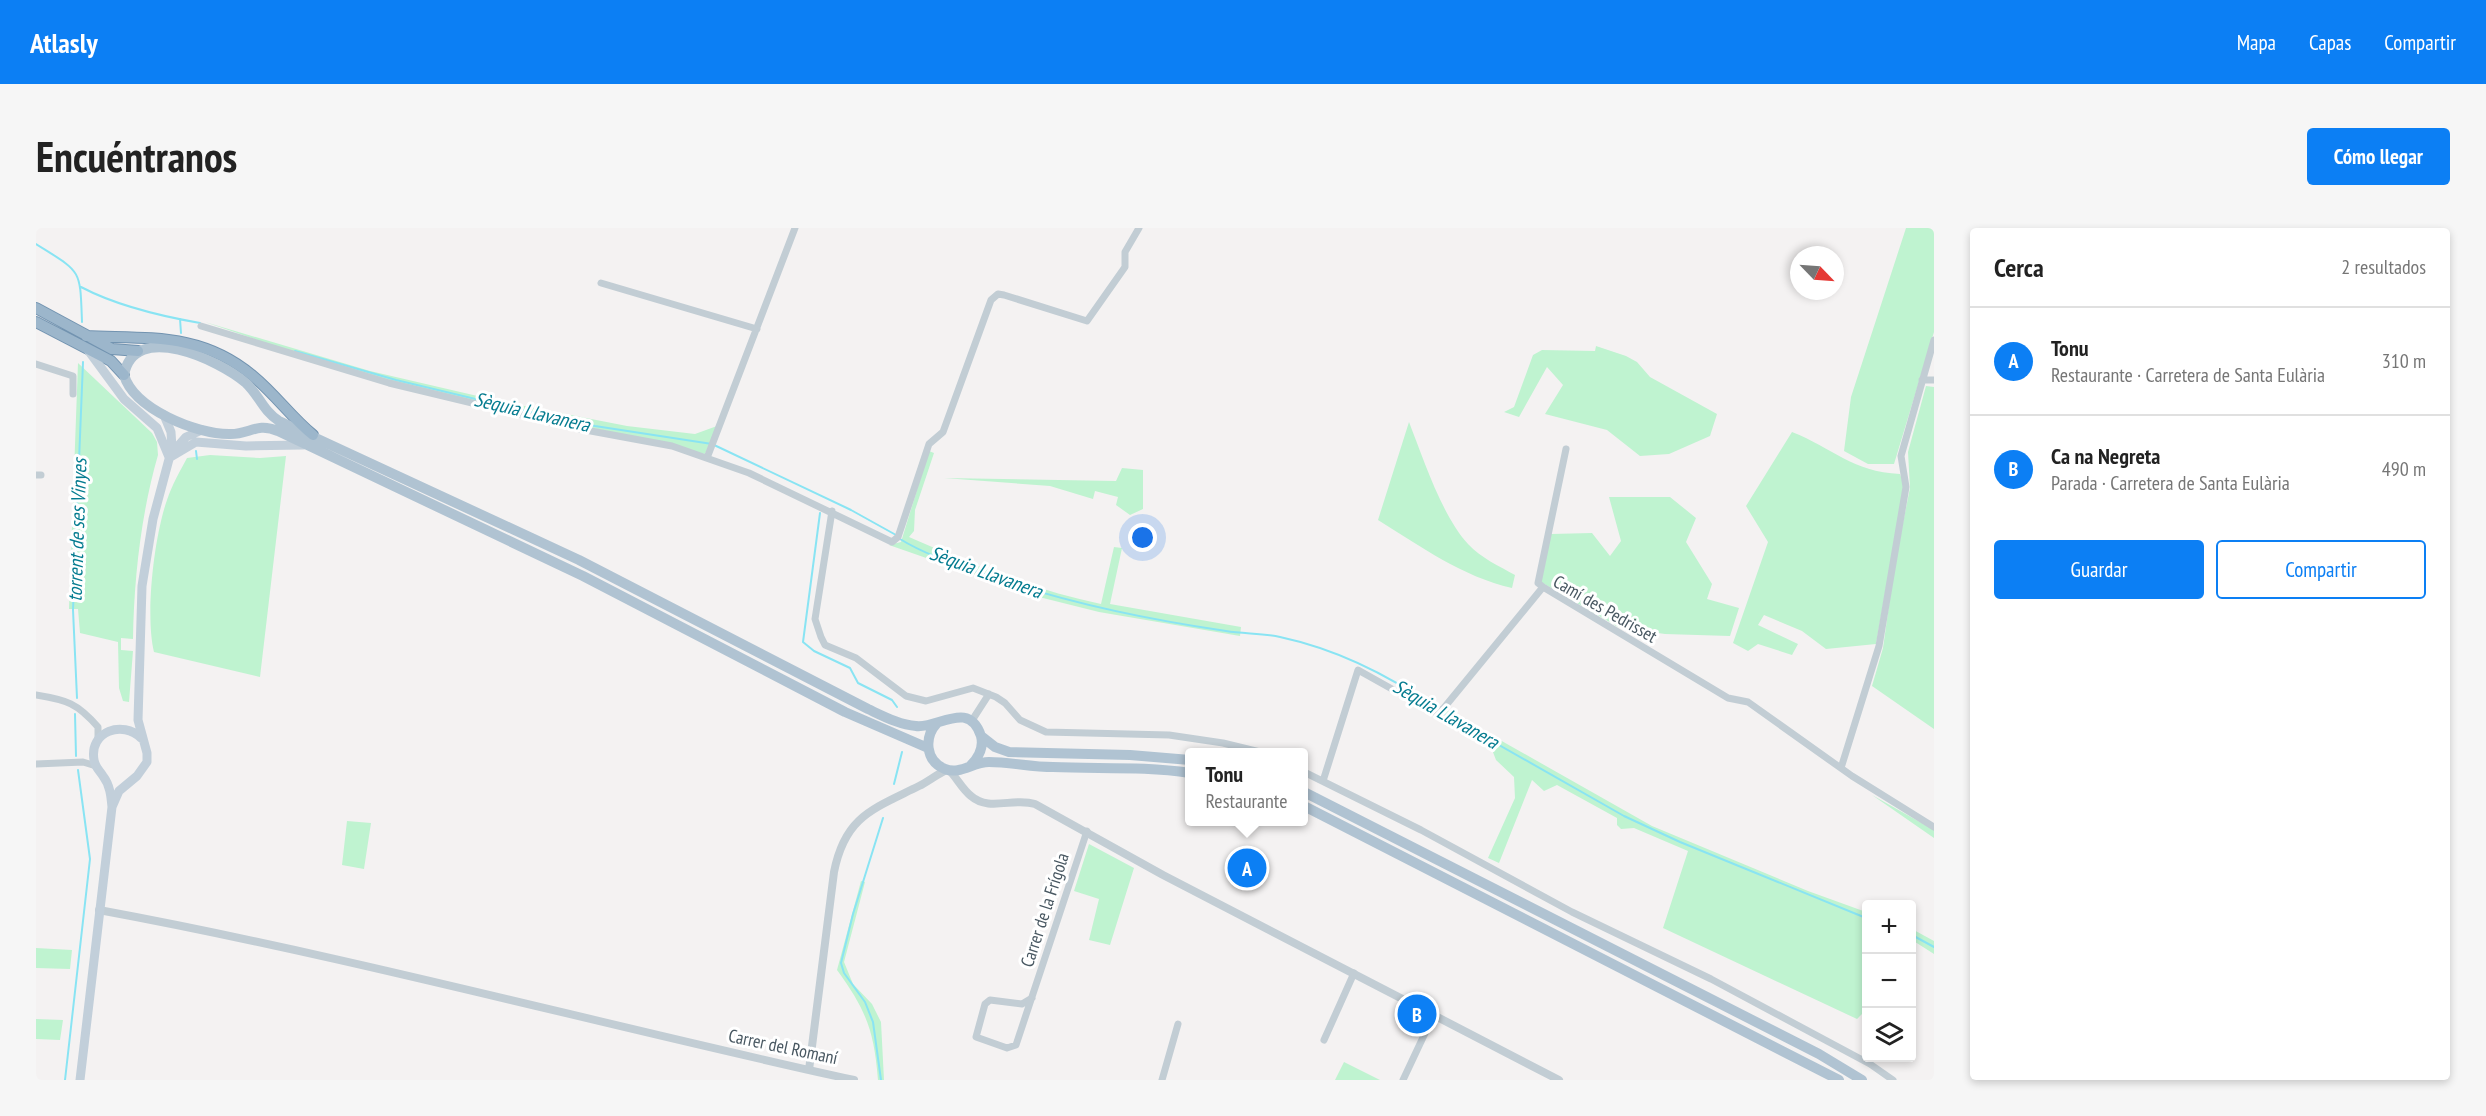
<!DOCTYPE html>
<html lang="es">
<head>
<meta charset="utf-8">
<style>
	:root { --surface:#fff; --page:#f6f6f6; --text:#222; --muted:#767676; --line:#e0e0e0; --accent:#0c7ff4 }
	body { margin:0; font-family:"PT Sans Narrow",sans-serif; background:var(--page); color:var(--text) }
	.controls { position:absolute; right:18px; bottom:18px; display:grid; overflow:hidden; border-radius:6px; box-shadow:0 3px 9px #0003 }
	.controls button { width:54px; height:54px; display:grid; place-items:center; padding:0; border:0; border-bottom:2px solid var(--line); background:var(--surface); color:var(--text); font:30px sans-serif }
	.compass { position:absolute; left:1754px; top:18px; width:54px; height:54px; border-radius:50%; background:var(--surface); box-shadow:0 3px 9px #0003; rotate:115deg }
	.you { position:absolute; left:1107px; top:310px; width:21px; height:21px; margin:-15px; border:4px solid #fff; border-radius:50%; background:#1a73e8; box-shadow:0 0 0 9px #1a73e833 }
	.badge { display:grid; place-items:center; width:39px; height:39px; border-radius:50%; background:var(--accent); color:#fff; font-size:20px; font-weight:700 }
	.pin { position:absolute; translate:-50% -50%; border:3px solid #fff; box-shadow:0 2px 6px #0006 }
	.popup { position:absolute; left:1149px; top:520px; width:123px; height:78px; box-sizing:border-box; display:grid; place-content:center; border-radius:6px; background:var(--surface); filter:drop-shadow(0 2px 4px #0005); font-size:20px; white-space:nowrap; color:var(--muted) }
	.popup b { font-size:22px; color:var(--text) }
	.popup::after { content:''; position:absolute; left:50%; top:100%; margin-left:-12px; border:12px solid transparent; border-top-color:var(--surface) }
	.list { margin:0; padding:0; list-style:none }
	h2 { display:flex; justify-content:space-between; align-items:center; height:78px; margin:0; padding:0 24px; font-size:26px }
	h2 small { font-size:20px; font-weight:400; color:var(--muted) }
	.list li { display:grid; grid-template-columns:39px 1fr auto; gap:18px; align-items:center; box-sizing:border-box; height:108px; padding:0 24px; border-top:2px solid var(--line) }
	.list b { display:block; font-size:22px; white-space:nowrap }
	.list p { margin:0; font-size:20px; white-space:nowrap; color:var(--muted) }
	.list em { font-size:20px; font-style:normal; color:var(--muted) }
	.actions { display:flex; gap:12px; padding:18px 24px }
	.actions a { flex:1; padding:14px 0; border:2px solid var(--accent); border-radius:6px; text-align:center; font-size:21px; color:var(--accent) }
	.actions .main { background:var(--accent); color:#fff }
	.icon { flex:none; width:33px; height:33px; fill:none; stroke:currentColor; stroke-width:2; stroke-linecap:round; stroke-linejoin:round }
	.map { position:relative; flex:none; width:1898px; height:852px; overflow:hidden; border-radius:6px }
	header { display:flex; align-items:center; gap:36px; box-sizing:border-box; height:84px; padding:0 30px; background:var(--accent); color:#fff }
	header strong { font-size:28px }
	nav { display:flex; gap:33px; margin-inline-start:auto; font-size:21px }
	.intro { display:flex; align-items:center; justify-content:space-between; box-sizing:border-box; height:144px; padding:0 36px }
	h1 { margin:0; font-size:42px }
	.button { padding:15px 27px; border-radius:6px; background:var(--accent); color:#fff; font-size:21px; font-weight:700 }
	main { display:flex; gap:36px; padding:0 36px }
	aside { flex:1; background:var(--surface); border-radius:6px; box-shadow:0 3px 9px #0003 }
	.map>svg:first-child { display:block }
</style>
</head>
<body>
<header>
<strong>Atlasly</strong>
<nav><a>Mapa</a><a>Capas</a><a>Compartir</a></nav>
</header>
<div class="intro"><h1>Encuéntranos</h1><a class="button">Cómo llegar</a></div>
<main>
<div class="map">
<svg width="1898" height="852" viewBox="0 0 1898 852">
	<rect width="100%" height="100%" fill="#f4f2f2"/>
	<path fill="#bff3d0" d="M 1870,0 L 1898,0 L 1898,104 L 1858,236 L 1832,236 L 1808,223 L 1815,169 Z
		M 169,94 L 334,143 L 463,173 L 591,198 L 659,206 L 681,198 L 669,226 L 353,153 L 256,124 Z
		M 1560,118 L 1590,128 L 1601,134 L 1614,149 L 1681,186 L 1674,208 L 1633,226 L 1604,228 L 1571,202 L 1509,186 L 1527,157 L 1511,139 L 1483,189 L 1468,184 L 1478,179 L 1497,127 L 1506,122 L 1559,123 Z
		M 42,135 L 116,205 L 121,214 L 122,227 C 105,286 98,350 97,411 L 85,410 L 85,422 L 97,423 L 93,474 L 87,473 L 83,460 L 82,414 L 44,405 L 42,381 L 33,381 Z
		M 1890,158 L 1898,159 L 1898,501 L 1836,458 L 1847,420 L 1859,335 L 1874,260 L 1872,224 Z
		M 1373,194 C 1387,230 1406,288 1432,316 C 1445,330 1463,338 1479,347 L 1476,360 C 1427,349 1384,318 1342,292 Z
		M 1756,204 C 1797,220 1816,244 1864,246 L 1868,258 L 1840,416 L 1790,421 L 1766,403 L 1728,387 L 1722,397 L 1762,416 L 1756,427 L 1722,416 L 1712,423 L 1697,415 L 1732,314 L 1710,278 Z
		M 893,223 L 898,225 L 879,282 L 878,303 L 873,309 C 934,336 999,362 1065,376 L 1078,319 L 1086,320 L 1074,376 L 1205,399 L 1204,408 L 1063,384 L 999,368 L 853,317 L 865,314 Z
		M 174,227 L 224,230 L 250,228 L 224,449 L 118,424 C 109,387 118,309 131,272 C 136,257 144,243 151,230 Z
		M 1086,240 L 1107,242 L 1107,281 L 1094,287 L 1080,277 L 1082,269 L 1059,263 L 1057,271 L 1014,258 L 908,250 L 1080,253 Z
		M 1573,269 L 1634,269 L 1660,290 L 1650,314 L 1676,356 L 1671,371 L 1703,380 L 1694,408 L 1629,406 L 1582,399 L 1505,354 L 1515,306 L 1556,305 L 1574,328 L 1585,313 Z
		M 1411,482 L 1616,598 L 1772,663 L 1830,684 L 1830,782 L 1821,791 L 1627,700 L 1652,623 L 1598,600 L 1585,601 L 1581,597 L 1581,590 L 1521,557 L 1508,563 L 1496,552 L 1463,635 L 1452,630 L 1479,570 L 1478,549 L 1460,532 L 1455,519 L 1398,488 Z
		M 1836,567 L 1898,602 L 1898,610 Z
		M 311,593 L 335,595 L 328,641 L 306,637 Z
		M 1053,616 L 1098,640 L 1074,717 L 1053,712 L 1063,671 L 1038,663 Z
		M 825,653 L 829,654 L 808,734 L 817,756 L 836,776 L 845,794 L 848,852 L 842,852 C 838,802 830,782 801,742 Z
		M 1876,701 L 1898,713 L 1898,726 L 1876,712 Z
		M 0,720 L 36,722 L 34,741 L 0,740 Z
		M 0,791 L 27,792 L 24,812 L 0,811 Z
		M 1308,834 L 1344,852 L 1299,852 Z"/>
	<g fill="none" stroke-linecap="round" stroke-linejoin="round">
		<path stroke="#89e4f3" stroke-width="2" d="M 0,16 C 46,45 44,40 46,94
			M 45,59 C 81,78 124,88 164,95
			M 144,91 L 145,105
			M 259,123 L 360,152 L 490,183 L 559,198 L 676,216 L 815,282 L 860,307
			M 160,223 L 161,231
			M 784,285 L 767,414 L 778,423 L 814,440 L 822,455 L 856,472 L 861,479
			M 864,311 C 890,327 919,336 948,346 C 1026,374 1108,391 1190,403 C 1208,406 1227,405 1244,409 C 1300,421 1354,448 1400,480
			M 41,470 L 37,382 L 47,134
			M 1405,484 L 1588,588 L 1644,614 L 1830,690
			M 39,486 L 40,528
			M 858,556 L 866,524
			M 1876,707 L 1898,719
			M 29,852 L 54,631 L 42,542
			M 845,852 L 837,794 L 829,774 L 808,745 L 805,735 L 817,686 L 847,590"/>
		<defs>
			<path id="trunk" d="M 0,80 L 76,121 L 102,123
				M 0,94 L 75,133 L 88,147
				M 50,108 C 112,111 165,104 217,148 C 239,166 255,189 277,207"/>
		</defs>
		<use href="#trunk" stroke="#7293b0" stroke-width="12"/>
		<path stroke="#c2cdd4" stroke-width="7" d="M 565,55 L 721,101
			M 165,98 L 353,155 L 544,201 L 636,218 L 713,245 L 856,314 L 862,309 L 893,216 L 907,204 L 955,72 L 962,66 L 968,67 L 1051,93 L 1089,39 L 1089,24 L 1103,0
			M 0,136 L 37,148 L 37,166
			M 1886,152 L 1898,152
			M 671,230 L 759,0
			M 0,247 L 5,247
			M 796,283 L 779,391 L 785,409 L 789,417 L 820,430 L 870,468 L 890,473 L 937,460 L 960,469 L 969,475 L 984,492 L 1010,504 L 1133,507 L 1187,515 L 1224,524
			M 1507,359 L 1502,355 L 1530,221
			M 0,467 C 31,472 41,475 62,499 L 62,512
			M 935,494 L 953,466
			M 0,536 L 47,534 L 60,538
			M 1805,540 L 1843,418 L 1870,259 L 1865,228 L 1898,112
			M 1268,544 L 1385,602 L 1536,684 L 1675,751 L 1834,836 L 1857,852
			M 1287,553 L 1322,442 L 1397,484 L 1407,481 L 1507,359 L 1692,470 L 1712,474 L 1816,548 L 1898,599
			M 996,770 L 986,776 L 954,772 L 949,776 L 940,809 L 971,820 L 980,817 L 1051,603
			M 1288,812 L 1318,745
			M 1126,852 L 1142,796
			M 1367,852 L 1398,786"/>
		<path stroke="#c2cdd4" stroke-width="8" d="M 913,542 C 921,550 926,561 935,568 C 953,584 978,569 999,576 L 1127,647 L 1523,852
			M 63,682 C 317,729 566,797 818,852
			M 773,842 L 798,644 C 809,588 837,581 883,558 C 893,553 901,546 911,542"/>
		<path stroke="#c2cfda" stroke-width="9" d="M 52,122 L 88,171 L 121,200 L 133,229
			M 136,225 L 150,209 L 166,202
			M 133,230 L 160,214 L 210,218 L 267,217
			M 76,579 L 83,563 L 101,548 L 111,534 L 111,525 L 102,492 L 106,358 L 117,291 L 136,220 L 135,204 L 128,187
			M 44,852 L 76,579 C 75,568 74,557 67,548 C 63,542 59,539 58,532 C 53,503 87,492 105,510"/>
		<path stroke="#b0c3d2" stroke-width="10" d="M 901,495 C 888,509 889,533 909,541 C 924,547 937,534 953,534 C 974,534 995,539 1017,539 C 1063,541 1108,538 1154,545
			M 945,508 L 959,519 L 973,524 L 1094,527 L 1154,532
			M 892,520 L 809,484 L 547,348 L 242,203 C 220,194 213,207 193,206 C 160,206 98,181 88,147 C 98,92 183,132 210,155 C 223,167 227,183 243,193 L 543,332 L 832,481 C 847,488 864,497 880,498 C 902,501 933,471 945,508 C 948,520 943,529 935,537
			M 1268,564 L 1783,826 L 1826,852
			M 1268,578 L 1803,852"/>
		<use href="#trunk" stroke="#9cb6cb" stroke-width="10"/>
	</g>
	<g text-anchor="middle" stroke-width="6" stroke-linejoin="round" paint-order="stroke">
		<g font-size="18" fill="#485761" stroke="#fff">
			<text transform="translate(1569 381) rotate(30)" y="6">Camí des Pedrisset</text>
			<text transform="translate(1009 682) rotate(-72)" y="6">Carrer de la Frígola</text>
			<text transform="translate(747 819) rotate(12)" y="6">Carrer del Romaní</text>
		</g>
		<g font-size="20" font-style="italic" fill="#057c90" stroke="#fff">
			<text transform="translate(496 184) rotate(13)" y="7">Sèquia Llavanera</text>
			<text transform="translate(41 302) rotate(-88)" y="7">torrent de ses Vinyes</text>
			<text transform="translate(950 344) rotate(20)" y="7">Sèquia Llavanera</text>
			<text transform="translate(1410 486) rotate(30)" y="7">Sèquia Llavanera</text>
		</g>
	</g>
</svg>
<div class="controls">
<button>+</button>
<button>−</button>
<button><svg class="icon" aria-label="layers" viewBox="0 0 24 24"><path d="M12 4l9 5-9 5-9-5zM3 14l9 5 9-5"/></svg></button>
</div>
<svg class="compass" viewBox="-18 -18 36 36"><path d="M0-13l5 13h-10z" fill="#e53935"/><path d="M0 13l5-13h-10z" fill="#767676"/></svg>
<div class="you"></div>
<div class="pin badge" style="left:1211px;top:640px">A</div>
<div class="popup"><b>Tonu</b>Restaurante</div>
<div class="pin badge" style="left:1381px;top:786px">B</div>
</div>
<aside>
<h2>Cerca<small>2 resultados</small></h2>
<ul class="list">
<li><span class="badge">A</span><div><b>Tonu</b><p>Restaurante · Carretera de Santa Eulària</p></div><em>310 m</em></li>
<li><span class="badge">B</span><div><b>Ca na Negreta</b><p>Parada · Carretera de Santa Eulària</p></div><em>490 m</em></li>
</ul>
<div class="actions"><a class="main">Guardar</a><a>Compartir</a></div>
</aside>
</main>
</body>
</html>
